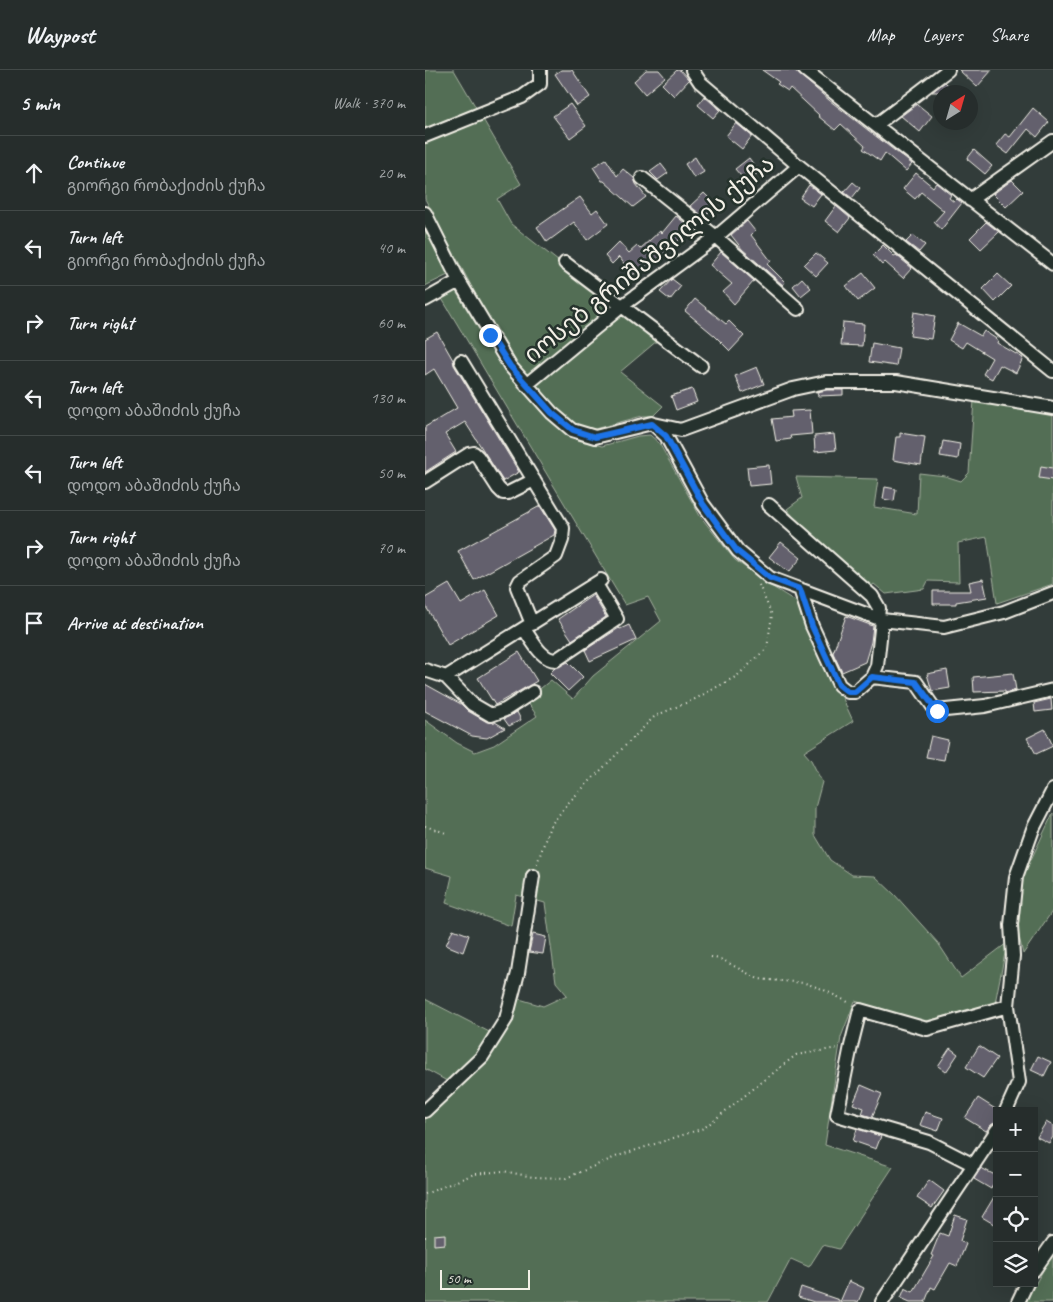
<!DOCTYPE html>
<html lang="en">
<head>
<meta charset="utf-8">
<style>
	:root { --surface:#262d2c; --page:#323938; --text:#f1f3f6; --muted:#a4a8a9; --line:#424948 }
	body { margin:0; font-family:Caveat,"Noto Sans Georgian",sans-serif; background:var(--page); color:var(--text) }
	.controls { position:absolute; right:15px; bottom:15px; display:grid; overflow:hidden; border-radius:0px; box-shadow:0 5px 20px #0002 }
	.controls button { width:45px; height:45px; display:grid; place-items:center; padding:0; border:0; border-bottom:1px solid var(--line); background:var(--surface); color:var(--text); font:25px sans-serif }
	.compass { position:absolute; left:508px; top:15px; width:45px; height:45px; border-radius:50%; background:var(--surface); box-shadow:0 5px 20px #0002; rotate:37deg }
	.scale { position:absolute; left:15px; bottom:12px; width:90px; box-sizing:border-box; padding-left:5px; border:2px solid #f4f1e8; border-top:0; font-size:14px; line-height:18px; white-space:nowrap; color:#f4f1e8; -webkit-text-stroke:4px #26332d; paint-order:stroke }
	.stop { position:absolute; width:15px; height:15px; margin:-11px; border:4px solid #1a73e8; border-radius:50%; background:#fff }
	.stop.end { background:#1a73e8; border-color:#fff; box-shadow:0 1px 5px #0008 }
	.list { margin:0; padding:0; list-style:none }
	h2 { display:flex; justify-content:space-between; align-items:center; height:65px; margin:0; padding:0 20px; font-size:21px }
	h2 small { font-size:16px; font-weight:400; color:var(--muted) }
	.list li { display:grid; grid-template-columns:32px 1fr auto; gap:15px; align-items:center; box-sizing:border-box; height:75px; padding:0 20px; border-top:1px solid var(--line) }
	.list b { display:block; font-size:19px; white-space:nowrap }
	.list p { margin:0; font-size:16px; white-space:nowrap; color:var(--muted) }
	.list em { font-size:16px; font-style:normal; color:var(--muted) }
	.icon { flex:none; width:28px; height:28px; fill:none; stroke:currentColor; stroke-width:2; stroke-linecap:round; stroke-linejoin:round }
	.map { position:relative; flex:none; width:628px; height:1232px; overflow:hidden }
	header { display:flex; align-items:center; gap:30px; box-sizing:border-box; height:70px; padding:0 25px; background:var(--surface); border-bottom:1px solid var(--line) }
	header strong { font-size:24px }
	nav { display:flex; gap:28px; margin-inline-start:auto; font-size:18px }
	main { display:flex }
	aside { flex:1; background:var(--surface) }
	.map>svg:first-child { display:block }
</style>
</head>
<body>
<header>
<strong>Waypost</strong>
<nav><a>Map</a><a>Layers</a><a>Share</a></nav>
</header>
<main>
<aside>
<h2>5 min<small>Walk · 370 m</small></h2>
<ul class="list">
<li><svg class="icon" aria-label="ahead" viewBox="0 0 24 24"><path d="M12 20V5M6 11l6-6 6 6"/></svg><div><b>Continue</b><p>გიორგი რობაქიძის ქუჩა</p></div><em>20 m</em></li>
<li><svg class="icon" aria-label="left" viewBox="0 0 24 24"><path d="M17 20v-9H6M10 6l-5 5 5 5"/></svg><div><b>Turn left</b><p>გიორგი რობაქიძის ქუჩა</p></div><em>40 m</em></li>
<li><svg class="icon" aria-label="right" viewBox="0 0 24 24"><path d="M7 20v-9h11M14 6l5 5-5 5"/></svg><div><b>Turn right</b></div><em>60 m</em></li>
<li><svg class="icon" aria-label="left" viewBox="0 0 24 24"><path d="M17 20v-9H6M10 6l-5 5 5 5"/></svg><div><b>Turn left</b><p>დოდო აბაშიძის ქუჩა</p></div><em>130 m</em></li>
<li><svg class="icon" aria-label="left" viewBox="0 0 24 24"><path d="M17 20v-9H6M10 6l-5 5 5 5"/></svg><div><b>Turn left</b><p>დოდო აბაშიძის ქუჩა</p></div><em>50 m</em></li>
<li><svg class="icon" aria-label="right" viewBox="0 0 24 24"><path d="M7 20v-9h11M14 6l5 5-5 5"/></svg><div><b>Turn right</b><p>დოდო აბაშიძის ქუჩა</p></div><em>70 m</em></li>
<li><svg class="icon" aria-label="arrive" viewBox="0 0 24 24"><path d="M6 21V4h12l-3 4 3 4H6"/></svg><div><b>Arrive at destination</b></div></li>
</ul>
</aside>
<div class="map">
<svg width="628" height="1232" viewBox="0 0 628 1232">
	<rect width="100%" height="100%" fill="#323c3a"/>
	<filter id="ink" filterUnits="userSpaceOnUse"><feTurbulence type="fractalNoise" baseFrequency=".02" numOctaves="2"/><feDisplacementMap in="SourceGraphic" scale="10" xChannelSelector="R" yChannelSelector="G"/><feConvolveMatrix kernelMatrix="1 2 1 2 8 2 1 2 1" color-interpolation-filters="sRGB"/></filter>
	<g filter="url(#ink)">
		<path fill="#536e55" stroke="#a4b09e" d="M 0,0 L 29,0 L 96,114 L 72,129 L 86,154 L 233,270 L 195,302 L 238,336 L 228,346 L 217,346 L 166,360 L 153,356 L 135,342 L 82,283 L 0,129 Z
			M 0,156 L 25,204 L 0,216 Z
			M 30,220 L 81,303 L 122,348 L 152,370 L 177,376 L 213,366 L 225,365 L 234,373 L 275,446 L 310,490 L 346,516 L 375,534 L 428,651 L 379,682 L 386,690 L 397,712 L 390,738 L 390,765 L 405,790 L 427,805 L 450,806 L 470,825 L 513,873 L 536,908 L 582,873 L 570,933 L 498,952 L 430,931 L 416,967 L 400,1075 L 468,1097 L 414,1179 L 398,1175 L 384,1197 L 366,1189 L 343,1232 L 0,1232 L 0,1050 L 33,1017 L 0,999 L 0,929 L 76,968 L 86,953 L 91,928 L 118,936 L 142,925 L 131,912 L 120,833 L 91,825 L 86,856 L 21,833 L 27,806 L 0,798 L 0,650 L 32,673 L 50,682 L 69,675 L 112,646 L 101,630 L 126,610 L 148,629 L 168,606 L 236,551 L 223,527 L 200,535 L 16,227 Z
			M 549,330 L 628,345 L 628,514 L 572,533 L 562,467 L 533,473 L 534,512 L 503,511 L 499,519 L 461,524 L 449,514 L 444,518 L 379,459 L 362,439 L 377,428 L 371,407 L 453,409 L 449,437 L 492,444 L 494,403 L 520,406 L 536,411 L 544,403 Z
			M 628,743 L 628,840 L 598,884 L 591,853 L 595,813 Z
			M 628,1183 L 628,1232 L 600,1232 Z"/>
		<path fill="#64616d" stroke="#f4f1e8" d="M 136,0 L 147,0 L 165,27 L 152,36 L 130,4 Z
			M 221,0 L 234,0 L 240,7 L 220,24 L 209,11 Z
			M 252,0 L 255,0 L 264,10 L 249,26 L 237,14 Z
			M 337,0 L 369,0 L 404,30 L 487,94 L 481,101 L 460,83 L 455,91 L 438,79 L 440,76 L 416,54 L 410,60 L 393,46 L 394,45 L 365,18 L 363,21 L 352,14 L 354,12 Z
			M 534,0 L 567,0 L 552,17 Z
			M 520,12 L 530,22 L 507,22 Z
			M 279,26 L 295,40 L 288,48 L 273,35 Z
			M 145,34 L 161,56 L 145,68 L 128,46 Z
			M 492,34 L 507,46 L 495,62 L 476,46 Z
			M 608,38 L 624,52 L 612,67 L 603,59 L 583,84 L 571,75 L 580,64 L 585,67 Z
			M 311,53 L 327,66 L 317,79 L 301,66 Z
			M 549,80 L 567,96 L 560,104 L 542,89 Z
			M 270,87 L 279,102 L 269,108 L 260,94 Z
			M 324,88 L 334,102 L 321,112 L 310,99 Z
			M 181,89 L 192,106 L 198,99 L 209,108 L 211,114 L 221,127 L 208,137 L 179,111 L 177,111 L 168,97 Z
			M 236,94 L 243,103 L 233,110 L 225,102 Z
			M 491,103 L 508,117 L 511,113 L 526,125 L 524,128 L 529,132 L 532,129 L 537,133 L 516,160 L 509,152 L 519,141 L 496,122 L 490,129 L 478,119 Z
			M 587,110 L 598,121 L 581,137 L 568,124 Z
			M 428,112 L 435,118 L 427,128 L 419,122 Z
			M 384,115 L 396,124 L 387,136 L 375,128 Z
			M 279,123 L 291,135 L 279,147 L 265,136 Z
			M 155,127 L 167,143 L 172,139 L 183,154 L 162,170 L 149,152 L 122,172 L 112,157 Z
			M 411,136 L 425,148 L 414,162 L 400,151 Z
			M 251,146 L 265,157 L 253,171 L 232,190 L 230,188 L 208,205 L 194,187 L 187,194 L 180,186 L 194,172 L 204,183 L 212,176 L 215,179 L 235,161 L 237,163 Z
			M 322,151 L 330,161 L 326,165 L 346,191 L 342,194 L 360,212 L 358,215 L 317,179 L 306,165 Z
			M 561,152 L 574,162 L 556,179 L 545,168 Z
			M 488,165 L 500,175 L 494,182 L 481,172 Z
			M 458,175 L 469,186 L 471,185 L 487,198 L 478,208 L 460,192 L 457,195 L 448,185 Z
			M 296,182 L 329,211 L 309,234 L 298,222 L 307,214 L 285,195 Z
			M 391,183 L 403,193 L 391,206 L 379,195 Z
			M 438,203 L 450,218 L 433,231 L 421,216 Z
			M 573,204 L 586,216 L 570,232 L 558,219 Z
			M 377,208 L 386,218 L 376,226 L 368,216 Z
			M 247,209 L 256,216 L 245,230 L 235,222 Z
			M 270,229 L 301,254 L 304,251 L 319,266 L 305,281 L 290,266 L 260,241 Z
			M 489,242 L 510,246 L 506,269 L 485,266 Z
			M 418,252 L 439,254 L 437,276 L 416,275 Z
			M 533,253 L 556,266 L 559,261 L 573,270 L 572,273 L 598,288 L 591,303 L 575,295 L 567,309 L 558,304 L 567,288 L 541,272 L 537,278 L 524,270 Z
			M 12,262 L 28,290 L 29,295 L 94,402 L 78,411 L 40,352 L 20,364 L 31,382 L 0,402 L 0,357 L 32,338 L 9,299 L 0,305 L 0,269 Z
			M 447,273 L 474,278 L 471,296 L 444,292 Z
			M 332,297 L 339,314 L 317,323 L 310,306 Z
			M 267,319 L 272,332 L 251,340 L 246,326 Z
			M 402,320 L 418,320 L 418,325 L 393,326 L 392,322 Z
			M 385,340 L 387,364 L 365,366 L 366,369 L 351,371 L 347,349 L 367,347 L 366,341 Z
			M 475,363 L 500,367 L 496,395 L 468,390 L 471,367 L 475,367 Z
			M 409,364 L 411,380 L 390,382 L 389,366 Z
			M 518,371 L 535,374 L 533,389 L 515,386 Z
			M 344,395 L 346,414 L 324,416 L 322,397 Z
			M 616,396 L 628,398 L 628,410 L 614,408 Z
			M 460,417 L 471,419 L 469,431 L 458,429 Z
			M 115,436 L 130,460 L 129,465 L 49,510 L 33,481 Z
			M 356,472 L 376,488 L 364,502 L 344,487 Z
			M 558,509 L 562,527 L 531,532 L 531,534 L 508,534 L 508,521 L 546,521 L 544,512 Z
			M 24,514 L 36,534 L 60,520 L 74,545 L 23,575 L 0,535 L 0,528 Z
			M 168,525 L 181,547 L 147,570 L 133,549 Z
			M 421,546 L 448,556 L 446,572 L 440,592 L 417,602 L 408,583 Z
			M 204,555 L 211,570 L 165,591 L 160,580 L 194,558 L 195,559 Z
			M 94,582 L 112,611 L 70,635 L 53,608 Z
			M 143,592 L 158,607 L 143,621 L 125,603 L 130,598 Z
			M 522,600 L 525,618 L 507,621 L 502,604 Z
			M 588,603 L 591,620 L 580,623 L 580,621 L 549,622 L 548,607 Z
			M 0,614 L 36,634 L 43,641 L 62,652 L 70,652 L 80,658 L 62,668 L 47,666 L 0,641 Z
			M 626,629 L 627,640 L 610,642 L 609,633 Z
			M 92,642 L 96,650 L 84,656 L 79,649 Z
			M 620,659 L 628,676 L 611,684 L 602,668 Z
			M 506,666 L 523,670 L 519,690 L 501,687 Z
			M 28,859 L 44,865 L 38,882 L 21,875 Z
			M 108,864 L 121,867 L 118,884 L 104,882 Z
			M 554,976 L 572,988 L 558,1008 L 541,997 Z
			M 525,978 L 533,984 L 521,1002 L 513,996 Z
			M 613,986 L 626,992 L 619,1006 L 606,1000 Z
			M 436,1015 L 457,1024 L 447,1047 L 437,1044 L 439,1038 L 428,1034 Z
			M 553,1028 L 572,1040 L 572,1052 L 566,1055 L 561,1061 L 540,1048 Z
			M 500,1042 L 518,1048 L 513,1061 L 495,1055 Z
			M 621,1052 L 628,1056 L 628,1067 L 624,1073 L 612,1067 Z
			M 432,1059 L 456,1066 L 451,1079 L 428,1071 Z
			M 556,1098 L 572,1106 L 566,1119 L 549,1109 Z
			M 504,1110 L 519,1121 L 507,1138 L 492,1128 Z
			M 572,1122 L 572,1156 L 557,1147 Z
			M 530,1145 L 542,1149 L 535,1171 L 541,1174 L 532,1196 L 525,1193 L 510,1219 L 506,1217 L 500,1232 L 485,1232 L 476,1228 L 480,1218 L 488,1222 L 509,1186 L 506,1185 L 515,1163 L 523,1166 Z
			M 20,1164 L 20,1174 L 9,1175 L 9,1165 Z
			M 424,1211 L 439,1218 L 433,1232 L 415,1232 Z
			M 376,1217 L 414,1230 L 414,1232 L 389,1232 L 373,1227 Z"/>
		<g fill="none" stroke-linecap="round" stroke-linejoin="round">
			<defs>
				<path id="minor" d="M 267,0 L 275,12 L 374,96 L 628,301
					M 380,0 L 628,194
					M 451,55 L 523,0
					M 0,66 L 97,27 L 115,14 L 115,0
					M 217,108 L 291,167 L 373,239
					M 545,130 L 628,71
					M 0,143 L 34,211 L 85,296 L 127,343 L 147,360 L 170,367 L 227,353 L 241,366 L 278,434 L 313,481 L 345,508 L 457,550 L 519,557 L 579,542 L 628,523
					M 140,193 L 276,296
					M 0,230 L 34,211
					M 36,291 L 138,458 L 137,470 L 131,486 L 95,511 L 92,517 L 107,554
					M 101,315 L 197,236 L 291,167 L 374,96
					M 229,354 L 256,360 L 368,319 L 401,312 L 471,312 L 628,338
					M 0,412 L 44,384 L 49,383 L 53,387 L 73,418 L 78,423 L 83,423 L 109,410
					M 344,435 L 447,526 L 454,538 L 453,548
					M 375,519 L 387,556 L 414,615 L 423,622 L 430,622 L 447,607 L 491,612 L 511,641 L 560,636 L 628,620
					M 99,559 C 107,570 116,590 131,590 L 192,549 L 171,514
					M 0,600 L 21,607 L 176,510
					M 21,607 L 47,634 L 66,645 L 80,640 L 108,622
					M 447,607 L 452,596 L 457,550
					M 0,1041 L 57,987 L 81,949 L 93,903 L 108,806
					M 581,1041 L 594,1012 L 583,936 L 588,886 L 586,855 L 591,807 L 608,759 L 628,720
					M 549,1095 L 504,1072 L 412,1045 L 426,976 L 435,940 L 502,959 L 583,936
					M 609,1200 L 628,1173
					M 457,1232 L 572,1060
					M 593,1232 L 602,1213"/>
			</defs>
			<use href="#minor" stroke="#f4f1e8" stroke-width="16"/>
			<path stroke="#f4f1e8" stroke-width="2" stroke-dasharray="1 4" stroke-linecap="butt" d="M 0,756 L 21,763
				M 112,794 L 125,756 L 144,732 L 230,646 L 270,629 L 312,606 L 342,578 L 347,545 L 334,515
				M 286,887 L 298,890 L 333,909 L 380,913 L 397,919 L 425,933
				M 0,1124 L 49,1104 L 78,1101 L 108,1107 L 141,1108 L 193,1086 L 279,1058 L 371,985 L 413,978
				M 0,1167 L 1,1167"/>
			<use href="#minor" stroke="#26332d" stroke-width="12"/>
		</g>
	</g>
	<g fill="none" stroke-linecap="round" stroke-linejoin="round" filter="url(#ink)">
		<path stroke="#1a73e8" stroke-width="6" d="M 65,265 L 85,296 L 127,343 L 148,360 L 170,367 L 227,354 L 241,366 L 278,434 L 312,481 L 345,508 L 375,519 L 387,556 L 414,615 L 423,622 L 430,622 L 447,607 L 491,612 L 512,641"/>
	</g>
	<g text-anchor="middle" stroke-width="5" stroke-linejoin="round" paint-order="stroke">
		<g font-size="24" fill="#f4f1e8" stroke="#26332d">
			<text transform="translate(224 189) rotate(-39)" y="8">იოსებ გრიშაშვილის ქუჩა</text>
		</g>
	</g>
</svg>
<div class="controls">
<button>+</button>
<button>−</button>
<button><svg class="icon" aria-label="locate" viewBox="0 0 24 24"><circle cx="12" cy="12" r="6"/><path d="M12 2v4M12 18v4M2 12h4M18 12h4"/></svg></button>
<button><svg class="icon" aria-label="layers" viewBox="0 0 24 24"><path d="M12 4l9 5-9 5-9-5zM3 14l9 5 9-5"/></svg></button>
</div>
<svg class="compass" viewBox="-18 -18 36 36"><path d="M0-13l5 13h-10z" fill="#e53935"/><path d="M0 13l5-13h-10z" fill="#a4a8a9"/></svg>
<div class="scale">50 m</div>
<div class="stop" style="left:512px;top:641px"></div>
<div class="stop end" style="left:65px;top:265px"></div>
</div>
</main>
</body>
</html>
